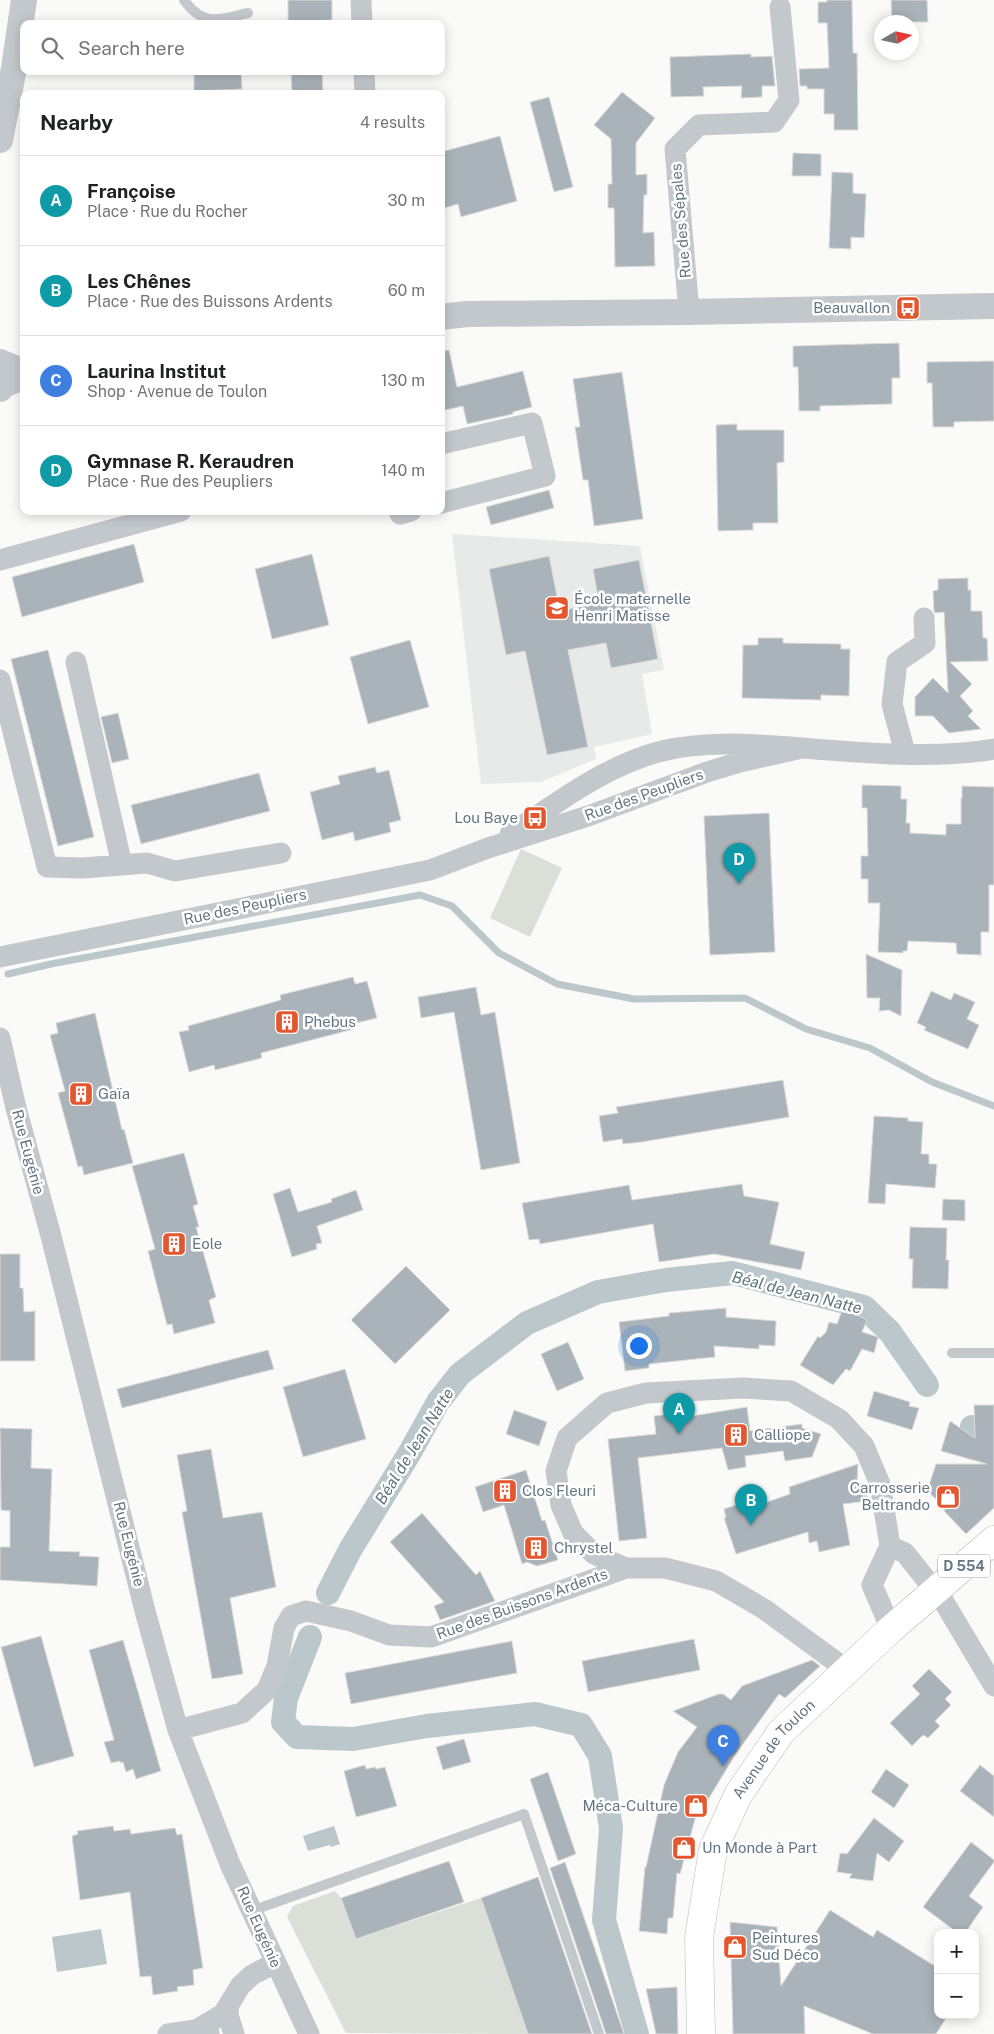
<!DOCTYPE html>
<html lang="en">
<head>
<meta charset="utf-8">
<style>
	:root { --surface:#fff; --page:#f2f2f2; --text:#202124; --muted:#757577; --line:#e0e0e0; --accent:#1a73e8 }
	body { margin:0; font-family:"Public Sans",sans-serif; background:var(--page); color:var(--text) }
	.controls { position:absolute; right:15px; bottom:15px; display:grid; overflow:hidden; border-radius:10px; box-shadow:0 2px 12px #0003 }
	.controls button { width:45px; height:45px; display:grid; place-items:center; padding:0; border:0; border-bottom:1px solid var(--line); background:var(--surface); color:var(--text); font:25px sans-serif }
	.compass { position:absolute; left:874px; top:15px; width:45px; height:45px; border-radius:50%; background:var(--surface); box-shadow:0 2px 12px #0003; rotate:81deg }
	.you { position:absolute; left:638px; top:1345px; width:18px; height:18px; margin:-12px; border:4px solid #fff; border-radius:50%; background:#1a73e8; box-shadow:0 0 0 8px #1a73e833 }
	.badge { display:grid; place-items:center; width:32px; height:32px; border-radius:50%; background:var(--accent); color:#fff; font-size:16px; font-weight:700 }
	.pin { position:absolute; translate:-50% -41px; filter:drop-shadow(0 1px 2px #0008) }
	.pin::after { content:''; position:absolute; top:26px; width:18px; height:15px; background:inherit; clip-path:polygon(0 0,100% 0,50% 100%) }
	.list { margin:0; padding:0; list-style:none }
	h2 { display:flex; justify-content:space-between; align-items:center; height:65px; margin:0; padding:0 20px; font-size:21px }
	h2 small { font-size:16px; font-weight:400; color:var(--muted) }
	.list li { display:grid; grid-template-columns:32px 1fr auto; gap:15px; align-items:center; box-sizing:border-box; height:90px; padding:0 20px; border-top:1px solid var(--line) }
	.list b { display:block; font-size:19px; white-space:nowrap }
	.list p { margin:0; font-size:16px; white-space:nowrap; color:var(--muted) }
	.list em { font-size:16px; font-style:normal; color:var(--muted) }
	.icon { flex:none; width:28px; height:28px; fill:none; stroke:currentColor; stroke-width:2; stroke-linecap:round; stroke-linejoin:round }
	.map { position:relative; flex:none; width:994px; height:2034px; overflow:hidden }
	.search { position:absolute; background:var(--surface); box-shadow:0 2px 12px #0003; left:20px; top:20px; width:425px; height:55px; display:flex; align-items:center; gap:12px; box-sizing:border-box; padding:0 18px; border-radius:10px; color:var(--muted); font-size:19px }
	.panel { position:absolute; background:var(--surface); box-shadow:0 2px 12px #0003; left:20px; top:90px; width:425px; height:425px; border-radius:10px }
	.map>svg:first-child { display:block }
</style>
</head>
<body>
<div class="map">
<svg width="994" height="2034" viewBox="0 0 994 2034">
	<rect width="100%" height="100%" fill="#fafaf8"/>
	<path fill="#e8e9e9" d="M 452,534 L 640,546 L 664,670 L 642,674 L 652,734 L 594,747 L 596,759 L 541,782 L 481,784 Z"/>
	<path fill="#dadfd7" d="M 521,849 L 562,868 L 530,937 L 490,918 Z
		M 335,1891 L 341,1898 L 356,1939 L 481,1898 L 528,2034 L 346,2033 L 287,1917 L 293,1906 Z"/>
	<path fill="#bbc7cb" d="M 334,1826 L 340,1844 L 331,1847 L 330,1845 L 308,1851 L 303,1836 Z
		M 101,1929 L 107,1964 L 57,1972 L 52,1937 Z"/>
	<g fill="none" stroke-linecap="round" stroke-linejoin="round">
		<path stroke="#bbc7cb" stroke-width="7" d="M 8,974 L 51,964 L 420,895 L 452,906 L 499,953 L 557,984 L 634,999 L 745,998 L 806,1029 L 870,1048 L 932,1082 L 994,1106"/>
		<path stroke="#bbc7cb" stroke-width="24" d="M 972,1427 L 994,1432
			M 328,1593 L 350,1550 L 409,1454 L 438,1402 L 460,1374 L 527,1323 L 598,1292 L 666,1280 L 733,1273 L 864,1307 L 890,1332 L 927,1385
			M 310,1637 L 286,1698 L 283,1722 L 297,1737 L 353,1739 L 427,1726 L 535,1714 L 581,1725 L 600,1756 L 611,1828 L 604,1920 L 637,2034"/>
	</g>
	<path fill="#aab3b9" stroke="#dcdcda" d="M 288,0 L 332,0 L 332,20 L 318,21 L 318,24 L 288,24 Z
		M 827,0 L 852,0 L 853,53 L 857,53 L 858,130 L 834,130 L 834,114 L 824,114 L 824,89 L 807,89 L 807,86 L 800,86 L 799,69 L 829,68 L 827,23 L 818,23 L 818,2 L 827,2 Z
		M 891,0 L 927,0 L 928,22 L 892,22 Z
		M 751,54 L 751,57 L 772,56 L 775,86 L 762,86 L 762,97 L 741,98 L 742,86 L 703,87 L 704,96 L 671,97 L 670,57 Z
		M 194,71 L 241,71 L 242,89 L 194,91 Z
		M 291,71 L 322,71 L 323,91 L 292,92 Z
		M 622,92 L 655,118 L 636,143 L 636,175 L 647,174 L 647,195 L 644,195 L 643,233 L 654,232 L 655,266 L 615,267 L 614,208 L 608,208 L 608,184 L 612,184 L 611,139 L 594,125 Z
		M 549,97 L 573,187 L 554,192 L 530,102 Z
		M 500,136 L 517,201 L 461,217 L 458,204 L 441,209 L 441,152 Z
		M 793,153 L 821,154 L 821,176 L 792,176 Z
		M 832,172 L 853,173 L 853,193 L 866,194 L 864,238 L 851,237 L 851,249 L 829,248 Z
		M 899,343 L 900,378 L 892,378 L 892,404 L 820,406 L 820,411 L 799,411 L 798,367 L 793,367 L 793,346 Z
		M 449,350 L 457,387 L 523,371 L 532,407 L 513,412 L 513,414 L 467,424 L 463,406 L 441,411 L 441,351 Z
		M 994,361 L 994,421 L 954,422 L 954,427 L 933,427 L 932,383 L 927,383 L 927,362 Z
		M 622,372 L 643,519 L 594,526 L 588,480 L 583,480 L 575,427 L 580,427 L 573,379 Z
		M 737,424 L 737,430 L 784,430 L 784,462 L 777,463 L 778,523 L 753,523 L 753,530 L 718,531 L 716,425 Z
		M 549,490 L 554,508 L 491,525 L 486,507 Z
		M 134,544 L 144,582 L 22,617 L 12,577 Z
		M 312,554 L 329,625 L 272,639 L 255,569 Z
		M 549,556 L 560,611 L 599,603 L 593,569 L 639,560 L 658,659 L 611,668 L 606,643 L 568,650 L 588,747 L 547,755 L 525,651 L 506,655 L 489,569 Z
		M 968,578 L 968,590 L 971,590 L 971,611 L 982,611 L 983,638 L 987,638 L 988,661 L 950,662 L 972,684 L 960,696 L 973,711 L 968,716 L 981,729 L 949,733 L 933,716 L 915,716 L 915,697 L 933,678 L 948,693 L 944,612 L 935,613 L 934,611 L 933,591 L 938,590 L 938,579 Z
		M 758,638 L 783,638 L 783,643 L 841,644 L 841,649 L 850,649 L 849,696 L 821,695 L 821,700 L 742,698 L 743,645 L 758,645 Z
		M 410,640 L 429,707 L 368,724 L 350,657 Z
		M 48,650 L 94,837 L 58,846 L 11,659 Z
		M 118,713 L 129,759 L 112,763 L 101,717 Z
		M 375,767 L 377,773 L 389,770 L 401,820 L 389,823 L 391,832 L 355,841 L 353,832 L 322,840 L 310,792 L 340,784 L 338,776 Z
		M 259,773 L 270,811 L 141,844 L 131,805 Z
		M 862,785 L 901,786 L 901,799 L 907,799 L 906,823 L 910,823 L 910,833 L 946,835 L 946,824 L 961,824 L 961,798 L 962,798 L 962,786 L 994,787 L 994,885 L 989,885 L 989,932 L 981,932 L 981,955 L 957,954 L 956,943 L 908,941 L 907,951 L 903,951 L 903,953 L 878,952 L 880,903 L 868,903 L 868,879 L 861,879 L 861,856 L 868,856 L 867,808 L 862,808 Z
		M 769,813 L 775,952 L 710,955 L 704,816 Z
		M 866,954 L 902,970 L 901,1016 L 889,1010 L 879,1011 L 880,998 L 867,998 Z
		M 353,977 L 355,984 L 367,981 L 377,1018 L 352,1024 L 354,1029 L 261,1053 L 262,1058 L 215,1070 L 214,1065 L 189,1072 L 179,1032 L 189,1030 L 188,1026 L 281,1000 L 280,995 Z
		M 476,987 L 481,1015 L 495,1012 L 520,1163 L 481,1170 L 454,1012 L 421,1018 L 418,997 Z
		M 931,991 L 951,1000 L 954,993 L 975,1002 L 967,1019 L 979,1025 L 968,1049 L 924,1030 L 926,1027 L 917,1023 Z
		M 95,1013 L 122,1130 L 124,1129 L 133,1163 L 84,1175 L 82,1166 L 78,1167 L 58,1093 L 65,1091 L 50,1035 L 58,1033 L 56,1023 Z
		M 783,1080 L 789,1117 L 642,1142 L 623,1144 L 622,1139 L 603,1142 L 599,1116 L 618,1113 L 616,1107 Z
		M 874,1116 L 908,1118 L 908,1121 L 923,1122 L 921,1154 L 929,1154 L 929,1164 L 937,1164 L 935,1188 L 886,1184 L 885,1204 L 868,1203 Z
		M 184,1153 L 198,1204 L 193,1206 L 199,1227 L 196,1227 L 216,1297 L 209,1300 L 215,1323 L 174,1334 L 172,1324 L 167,1325 L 148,1251 L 155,1249 L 132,1166 Z
		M 742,1184 L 744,1196 L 779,1202 L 770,1244 L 805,1252 L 801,1270 L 714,1254 L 659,1262 L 653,1224 L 540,1244 L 539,1239 L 529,1240 L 522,1203 L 629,1185 L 632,1200 Z
		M 290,1188 L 298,1212 L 332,1202 L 331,1199 L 356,1190 L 363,1210 L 317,1226 L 322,1243 L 316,1244 L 317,1249 L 292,1257 L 273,1194 Z
		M 943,1199 L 965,1200 L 965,1221 L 942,1220 Z
		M 910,1227 L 947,1228 L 946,1260 L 949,1260 L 948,1289 L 912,1288 L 913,1259 L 909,1259 Z
		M 0,1254 L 20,1254 L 20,1288 L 23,1288 L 24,1312 L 35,1311 L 35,1361 L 0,1361 Z
		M 406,1266 L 450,1310 L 395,1364 L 351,1320 Z
		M 726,1308 L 726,1317 L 776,1321 L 775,1346 L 759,1345 L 759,1349 L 714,1346 L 715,1357 L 649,1364 L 649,1368 L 625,1371 L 619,1322 L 669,1316 L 669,1313 Z
		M 843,1308 L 867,1320 L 862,1332 L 878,1337 L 874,1353 L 862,1349 L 850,1371 L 846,1369 L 833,1385 L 800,1365 L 818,1336 L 820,1338 L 826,1332 L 829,1322 L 837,1324 Z
		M 568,1342 L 584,1379 L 557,1391 L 541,1354 Z
		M 268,1350 L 274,1369 L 122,1408 L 117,1389 Z
		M 345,1369 L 366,1439 L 303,1457 L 283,1387 Z
		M 874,1391 L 910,1402 L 909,1406 L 919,1408 L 912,1430 L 867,1416 Z
		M 974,1405 L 994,1405 L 994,1508 L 966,1534 L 944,1511 L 946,1508 L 927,1491 L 936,1464 L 987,1464 L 941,1451 L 950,1421 L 975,1438 Z
		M 747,1407 L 750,1431 L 802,1424 L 802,1428 L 821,1434 L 812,1457 L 785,1461 L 783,1451 L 745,1456 L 746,1467 L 728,1470 L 722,1448 L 638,1458 L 647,1538 L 619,1541 L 608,1439 L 656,1434 L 654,1416 L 685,1412 L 686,1417 Z
		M 514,1410 L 547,1422 L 539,1446 L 506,1434 Z
		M 0,1428 L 32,1429 L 31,1468 L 52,1469 L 49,1551 L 80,1552 L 79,1556 L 99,1557 L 97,1586 L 0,1580 L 0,1547 L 10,1547 L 10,1511 L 1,1510 Z
		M 211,1449 L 223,1518 L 262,1512 L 276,1587 L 230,1598 L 243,1674 L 212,1679 L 182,1512 L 187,1511 L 177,1455 Z
		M 858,1464 L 857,1483 L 865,1483 L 868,1501 L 843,1504 L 850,1545 L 819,1552 L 817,1541 L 809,1543 L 808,1532 L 736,1554 L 724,1518 L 726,1518 L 724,1509 L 754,1499 L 756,1506 L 790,1494 L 789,1487 Z
		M 526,1470 L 542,1521 L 545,1520 L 558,1560 L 537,1566 L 527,1562 L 522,1564 L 504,1505 L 483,1512 L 475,1487 Z
		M 422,1513 L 476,1575 L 480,1571 L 495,1601 L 440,1620 L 434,1606 L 444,1602 L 390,1542 Z
		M 41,1636 L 74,1756 L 34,1767 L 1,1647 Z
		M 694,1639 L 700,1670 L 588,1692 L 582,1661 Z
		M 123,1640 L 161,1771 L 136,1779 L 133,1769 L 126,1772 L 123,1762 L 120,1763 L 120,1761 L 111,1763 L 104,1742 L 114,1740 L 89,1650 Z
		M 512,1641 L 517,1673 L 351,1704 L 345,1673 Z
		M 812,1660 L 820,1666 L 785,1698 L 779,1694 L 735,1755 L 706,1803 L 700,1801 L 680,1874 L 677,1873 L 673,1918 L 668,1918 L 667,1934 L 639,1931 L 645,1867 L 646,1867 L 664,1785 L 678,1752 L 697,1727 L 673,1711 L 719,1694 L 723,1694 L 731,1700 L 742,1686 Z
		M 929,1669 L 952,1692 L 945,1699 L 951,1705 L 935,1721 L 940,1726 L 928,1738 L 923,1735 L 912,1746 L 890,1723 L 920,1694 L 912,1686 Z
		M 464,1739 L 471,1762 L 443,1770 L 436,1747 Z
		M 365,1765 L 366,1769 L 375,1767 L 376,1769 L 385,1767 L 397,1806 L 356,1817 L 344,1771 Z
		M 980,1765 L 994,1776 L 994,1817 L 960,1791 Z
		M 886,1769 L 909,1785 L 894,1808 L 871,1792 Z
		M 548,1772 L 576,1854 L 558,1861 L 530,1779 Z
		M 874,1818 L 904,1841 L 889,1862 L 877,1853 L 873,1881 L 849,1878 L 852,1874 L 837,1872 L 840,1853 L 847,1854 Z
		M 113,1826 L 114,1831 L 130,1829 L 131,1834 L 175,1828 L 177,1835 L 182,1834 L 203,1968 L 193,1970 L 194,1985 L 177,1987 L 178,1991 L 153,1995 L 151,1976 L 140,1977 L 130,1892 L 80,1900 L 72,1836 L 78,1834 L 77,1831 Z
		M 971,1842 L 994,1860 L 994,1862 L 969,1896 L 983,1907 L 965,1933 L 958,1933 L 923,1907 Z
		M 449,1861 L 464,1902 L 356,1939 L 341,1898 Z
		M 565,1862 L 624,2034 L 606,2034 L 550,1868 Z
		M 538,1877 L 592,2034 L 528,2034 L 481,1898 Z
		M 830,1910 L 873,1937 L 877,1930 L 938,1968 L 938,2015 L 948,2015 L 936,2034 L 873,2034 L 804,2006 L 805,2034 L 733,2034 L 730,1922 L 777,1927 L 781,1986 Z
		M 677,1987 L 678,2034 L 656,2034 L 646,1989 Z"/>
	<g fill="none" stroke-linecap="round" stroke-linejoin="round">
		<defs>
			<g id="primary">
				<path id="s1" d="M 701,2034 L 699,1937 L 713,1850 L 738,1795 L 781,1732 L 891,1629 L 994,1540"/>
			</g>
		</defs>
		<use href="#primary" stroke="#b5babe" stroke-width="29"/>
		<path stroke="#c3c8cc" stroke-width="10" d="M 184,0 C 204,28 220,19 248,13
			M 952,1353 L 994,1353
			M 251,1911 L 524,1814 L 599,2034"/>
		<path stroke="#c3c8cc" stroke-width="21" d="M 361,0 L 362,24
			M 364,71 L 365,94
			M 689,312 L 675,149 L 699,125 L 774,122 L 789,100 L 780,7
			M 441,444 L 532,423 L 545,476 L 441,503
			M 399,511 L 400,514 L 411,511
			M 0,560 L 181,511
			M 76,662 L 122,865
			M 0,680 L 47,867 L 83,868 L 147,863 L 175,871 L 281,853
			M 905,753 L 892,704 L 897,662 L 925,643 L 924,618
			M 510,834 C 557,803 606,765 662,751 C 703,741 748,744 790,747 C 853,752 932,760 994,749
			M 0,957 L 430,870 L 488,848 L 588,816 L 707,772 L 740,762 L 802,748
			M 0,1038 L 16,1108 L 51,1236 L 145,1611 L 178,1730 L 230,1864 L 309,2034
			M 890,1546 L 905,1553 L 944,1602 L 994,1686
			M 890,1546 L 872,1585 L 891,1629
			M 626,1568 L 594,1554 L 573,1533 L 561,1505 L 556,1471 L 567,1438 L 607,1403 L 646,1393 L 743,1388 L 791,1391 L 839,1419 L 864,1446 L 880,1484 L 890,1546
			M 178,1730 L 242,1713 L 267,1690 L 277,1666 L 284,1628 L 291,1616 L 306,1611 L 351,1621 L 389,1635 L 431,1637 L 626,1568 L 665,1568 L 716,1581 L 764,1609 L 847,1670
			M 229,2004 L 228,2015 L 234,2034
			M 196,2030 L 223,2014 L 241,1985 L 252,1975 L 275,1963
			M 168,2034 L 196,2030 L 209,2033"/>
		<path stroke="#c3c8cc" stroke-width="26" d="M 0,140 L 14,68 L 24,0
			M 441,317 L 467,314 L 689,312 L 994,306
			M 0,362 L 24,372
			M 0,389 L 5,384 L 24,377"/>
		<use href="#primary" stroke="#fff" stroke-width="28"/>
	</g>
	<defs>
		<symbol id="bus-square" viewBox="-11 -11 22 22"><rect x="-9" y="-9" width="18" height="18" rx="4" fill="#e4572e" stroke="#fff"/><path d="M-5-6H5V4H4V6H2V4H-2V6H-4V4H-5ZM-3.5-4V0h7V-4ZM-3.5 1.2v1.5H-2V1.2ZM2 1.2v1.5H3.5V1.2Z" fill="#fff"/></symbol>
		<symbol id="school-square" viewBox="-11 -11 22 22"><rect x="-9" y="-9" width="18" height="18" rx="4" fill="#e4572e" stroke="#fff"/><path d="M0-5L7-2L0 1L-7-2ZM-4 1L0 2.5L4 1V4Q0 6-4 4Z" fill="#fff"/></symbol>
		<symbol id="building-square" viewBox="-11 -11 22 22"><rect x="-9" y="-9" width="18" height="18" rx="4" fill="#e4572e" stroke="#fff"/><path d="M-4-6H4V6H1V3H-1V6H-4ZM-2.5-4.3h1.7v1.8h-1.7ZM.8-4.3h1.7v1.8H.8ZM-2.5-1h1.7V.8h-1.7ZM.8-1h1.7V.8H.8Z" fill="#fff"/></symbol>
		<symbol id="shop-square" viewBox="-11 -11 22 22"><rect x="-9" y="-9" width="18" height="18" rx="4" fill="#e4572e" stroke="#fff"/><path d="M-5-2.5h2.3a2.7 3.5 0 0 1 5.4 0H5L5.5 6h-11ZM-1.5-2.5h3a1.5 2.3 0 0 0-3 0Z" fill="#fff"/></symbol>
	</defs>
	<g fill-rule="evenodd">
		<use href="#bus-square" x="894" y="294" width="28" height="28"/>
		<use href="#school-square" x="543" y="594" width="28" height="28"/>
		<use href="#bus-square" x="521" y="804" width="28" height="28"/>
		<use href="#building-square" x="273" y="1008" width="28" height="28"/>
		<use href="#building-square" x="67" y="1080" width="28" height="28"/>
		<use href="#building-square" x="160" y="1230" width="28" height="28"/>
		<use href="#building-square" x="722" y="1421" width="28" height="28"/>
		<use href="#building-square" x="491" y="1477" width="28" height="28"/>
		<use href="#shop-square" x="934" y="1483" width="28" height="28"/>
		<use href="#building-square" x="522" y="1534" width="28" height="28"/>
		<use href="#shop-square" x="682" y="1792" width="28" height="28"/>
		<use href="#shop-square" x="670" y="1834" width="28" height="28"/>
		<use href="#shop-square" x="721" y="1933" width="28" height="28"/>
	</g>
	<g text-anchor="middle" stroke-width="5" stroke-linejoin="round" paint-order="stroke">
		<rect fill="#fff" stroke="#939fa8" stroke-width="1" x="938" y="1554.5" width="52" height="23" rx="4"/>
		<g font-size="14" font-weight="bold" fill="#657683">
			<text x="964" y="1571">D 554</text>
		</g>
		<g font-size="15" fill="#657683" stroke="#fff">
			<text transform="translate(681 221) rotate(-95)" y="5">Rue des Sépales</text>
			<text transform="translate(644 795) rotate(-20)" y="5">Rue des Peupliers</text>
			<text transform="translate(245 907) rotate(-12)" y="5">Rue des Peupliers</text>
			<text transform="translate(28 1152) rotate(75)" y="5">Rue Eugénie</text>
			<text transform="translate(129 1544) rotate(76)" y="5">Rue Eugénie</text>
			<text transform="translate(522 1604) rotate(-20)" y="5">Rue des Buissons Ardents</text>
			<text dy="5" stroke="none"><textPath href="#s1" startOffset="304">Avenue de Toulon</textPath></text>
			<text transform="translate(259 1927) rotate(66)" y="5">Rue Eugénie</text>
		</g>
		<g font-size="15" fill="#657683" stroke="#fff" text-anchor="start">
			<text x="890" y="313" text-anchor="end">Beauvallon</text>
			<text x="574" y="604">École maternelle<tspan x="574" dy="17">Henri Matisse</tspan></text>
			<text x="518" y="823" text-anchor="end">Lou Baye</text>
			<text x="304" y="1027">Phebus</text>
			<text x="98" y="1099">Gaïa</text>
			<text x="192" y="1249">Eole</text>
			<text x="754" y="1440">Calliope</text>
			<text x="930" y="1493" text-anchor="end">Carrosserie<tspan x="930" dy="17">Beltrando</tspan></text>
			<text x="522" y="1496">Clos Fleuri</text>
			<text x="554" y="1553">Chrystel</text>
			<text x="678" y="1811" text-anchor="end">Méca-Culture</text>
			<text x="702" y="1853">Un Monde à Part</text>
			<text x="752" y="1943">Peintures<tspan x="752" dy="17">Sud Déco</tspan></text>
		</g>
		<g font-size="16" font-style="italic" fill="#60757c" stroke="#fff">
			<text transform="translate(797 1292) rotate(14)" y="6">Béal de Jean Natte</text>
			<text transform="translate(414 1446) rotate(-58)" y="6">Béal de Jean Natte</text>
		</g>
	</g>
</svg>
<div class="controls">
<button>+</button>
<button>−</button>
</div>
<svg class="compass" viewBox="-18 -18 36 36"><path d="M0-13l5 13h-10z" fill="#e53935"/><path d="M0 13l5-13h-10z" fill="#757577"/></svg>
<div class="you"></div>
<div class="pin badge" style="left:679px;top:1434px;background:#0f9aa8">A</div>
<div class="pin badge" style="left:751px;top:1525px;background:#0f9aa8">B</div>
<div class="pin badge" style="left:723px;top:1766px;background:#3f7fe0">C</div>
<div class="pin badge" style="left:739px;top:884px;background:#0f9aa8">D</div>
<div class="search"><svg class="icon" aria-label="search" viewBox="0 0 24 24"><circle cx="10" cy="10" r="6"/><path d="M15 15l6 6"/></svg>Search here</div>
<section class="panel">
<h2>Nearby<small>4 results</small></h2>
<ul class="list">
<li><span class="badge" style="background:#0f9aa8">A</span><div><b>Françoise</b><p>Place · Rue du Rocher</p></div><em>30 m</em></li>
<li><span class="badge" style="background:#0f9aa8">B</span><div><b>Les Chênes</b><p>Place · Rue des Buissons Ardents</p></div><em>60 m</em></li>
<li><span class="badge" style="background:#3f7fe0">C</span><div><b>Laurina Institut</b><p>Shop · Avenue de Toulon</p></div><em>130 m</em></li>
<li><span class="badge" style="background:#0f9aa8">D</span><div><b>Gymnase R. Keraudren</b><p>Place · Rue des Peupliers</p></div><em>140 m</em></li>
</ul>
</section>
</div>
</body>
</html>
